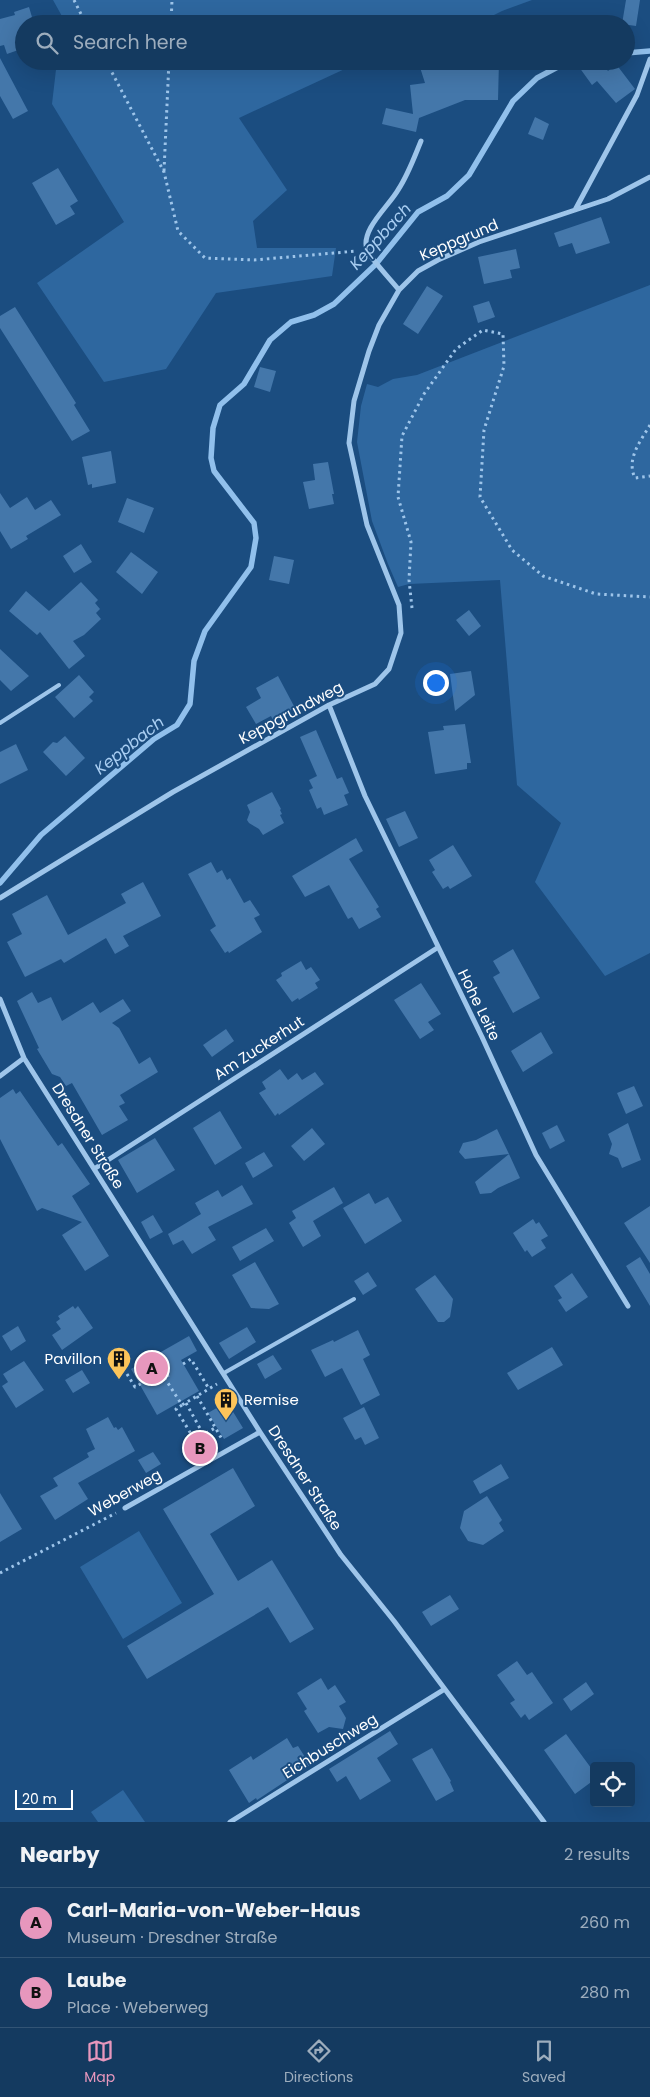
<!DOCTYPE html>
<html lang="en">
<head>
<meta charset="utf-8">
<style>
	:root { --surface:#143a60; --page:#214569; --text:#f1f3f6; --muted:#9dadbd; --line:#335475; --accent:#e797bd }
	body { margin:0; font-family:Poppins,sans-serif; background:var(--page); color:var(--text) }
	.controls { position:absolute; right:15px; bottom:15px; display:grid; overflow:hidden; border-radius:5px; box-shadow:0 5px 20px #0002 }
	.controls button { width:45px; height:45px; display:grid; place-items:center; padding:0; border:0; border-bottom:1px solid var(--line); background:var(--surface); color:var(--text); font:25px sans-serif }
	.scale { position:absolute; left:15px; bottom:12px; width:58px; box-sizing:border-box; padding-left:5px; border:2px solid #fff; border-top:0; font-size:14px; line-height:18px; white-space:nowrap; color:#fff; -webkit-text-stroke:4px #1b4d80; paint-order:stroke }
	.you { position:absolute; left:435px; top:682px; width:18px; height:18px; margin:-12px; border:4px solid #fff; border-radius:50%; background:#1a73e8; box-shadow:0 0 0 8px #1a73e833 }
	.badge { display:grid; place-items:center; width:32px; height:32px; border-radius:50%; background:var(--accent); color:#111; font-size:16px; font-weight:700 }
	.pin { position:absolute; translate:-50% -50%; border:2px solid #fff; box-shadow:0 1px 5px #0006 }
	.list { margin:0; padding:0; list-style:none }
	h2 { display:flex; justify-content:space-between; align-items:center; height:65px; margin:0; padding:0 20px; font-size:21px }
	h2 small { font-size:16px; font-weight:400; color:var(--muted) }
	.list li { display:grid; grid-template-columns:32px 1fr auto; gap:15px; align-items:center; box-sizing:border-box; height:70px; padding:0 20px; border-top:1px solid var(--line) }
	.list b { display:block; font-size:19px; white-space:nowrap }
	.list p { margin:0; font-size:16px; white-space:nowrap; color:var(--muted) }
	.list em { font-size:16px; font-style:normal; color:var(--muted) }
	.icon { flex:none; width:28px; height:28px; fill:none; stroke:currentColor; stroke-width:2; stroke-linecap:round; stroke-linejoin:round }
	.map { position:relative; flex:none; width:650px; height:1822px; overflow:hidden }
	.search { position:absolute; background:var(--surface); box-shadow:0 5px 20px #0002; left:15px; right:15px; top:15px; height:55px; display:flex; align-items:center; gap:12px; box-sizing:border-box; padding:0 18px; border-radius:28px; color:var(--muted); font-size:19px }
	.sheet { height:205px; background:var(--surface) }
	nav { display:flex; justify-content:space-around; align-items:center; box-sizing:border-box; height:70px; border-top:1px solid var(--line); background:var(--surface); font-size:14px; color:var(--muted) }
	nav a { display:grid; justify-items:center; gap:2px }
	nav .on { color:var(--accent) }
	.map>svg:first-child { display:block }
</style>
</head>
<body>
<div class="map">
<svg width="650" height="1822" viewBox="0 0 650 1822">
	<rect width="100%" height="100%" fill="#1b4d80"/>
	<path fill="#2e679f" d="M 53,0 L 532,0 L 502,11 L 476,24 L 62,24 L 63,18 Z
		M 57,61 L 362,61 L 239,118 L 287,190 L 253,221 L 257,248 L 336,248 L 332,276 L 216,293 L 166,369 L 104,382 L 37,283 L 124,222 L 52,104 Z
		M 650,285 L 650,953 L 605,976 L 535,882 L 561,823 L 517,785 L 500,580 L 409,584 L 398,587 L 388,564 L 372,521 L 357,442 L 361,406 L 367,384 L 378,387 L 393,379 L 417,375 Z
		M 139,1531 L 182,1603 L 123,1639 L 80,1567 Z
		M 123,1790 L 145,1822 L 98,1822 L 91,1812 Z"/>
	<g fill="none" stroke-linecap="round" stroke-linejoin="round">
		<path stroke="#91c0ec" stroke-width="5.5" d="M 626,53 L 650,51
			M 0,883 L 41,835 L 154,739 L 177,725 L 190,704 L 194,661 L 205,631 L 251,567 L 256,538 L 254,523 L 214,471 L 211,458 L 213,428 L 220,405 L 244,384 L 270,340 L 291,322 L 314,315 L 334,304 L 376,264 L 418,212 L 447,196 L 469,175 L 513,101 L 537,78 L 569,61"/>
	</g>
	<path fill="#47a" d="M 626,0 L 640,0 L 636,26 L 622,24 Z
		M 29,7 L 34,24 L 24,24 L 24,27 L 19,29 L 24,48 L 7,54 L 4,45 L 0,46 L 0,19 L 15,15 L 14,12 Z
		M 0,58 L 28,111 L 13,119 L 0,96 Z
		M 418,61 L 499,61 L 498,100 L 465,100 L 419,118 L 416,132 L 382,124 L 386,108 L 413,114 L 410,85 L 425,83 Z
		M 593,61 L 600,61 L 608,71 L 616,64 L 635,89 L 616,103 L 597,81 L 592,85 L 579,67 Z
		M 535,117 L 549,124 L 543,140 L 528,134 Z
		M 58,168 L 78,201 L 70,206 L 75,214 L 56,225 L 32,183 Z
		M 601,217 L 610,243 L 576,254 L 572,243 L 559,247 L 554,233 Z
		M 516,249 L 520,268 L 510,270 L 512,278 L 484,284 L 478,257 Z
		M 427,286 L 443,296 L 418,334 L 403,324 Z
		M 489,301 L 495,317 L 478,323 L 473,306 Z
		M 15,307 L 76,403 L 74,405 L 90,431 L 72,441 L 0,328 L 0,316 Z
		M 260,367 L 276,371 L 270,392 L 254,387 Z
		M 111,451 L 116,483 L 92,488 L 92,484 L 88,485 L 82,457 Z
		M 328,462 L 334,494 L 332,494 L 334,504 L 309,509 L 303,482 L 315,480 L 313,464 Z
		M 0,493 L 10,508 L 27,497 L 35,510 L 51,500 L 61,515 L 26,536 L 28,539 L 11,549 L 0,531 Z
		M 127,498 L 154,508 L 144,533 L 118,522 Z
		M 81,544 L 92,562 L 74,573 L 63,556 Z
		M 131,552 L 158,572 L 142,594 L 116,572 Z
		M 274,556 L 294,560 L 289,584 L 269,580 Z
		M 81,582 L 98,600 L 95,603 L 100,609 L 96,613 L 101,619 L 84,635 L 73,641 L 85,656 L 69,669 L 40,632 L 37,635 L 9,611 L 26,591 L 49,611 Z
		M 469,610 L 481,626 L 469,636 L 456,620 Z
		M 0,649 L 29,676 L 11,691 L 0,680 Z
		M 471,671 L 475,695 L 455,711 L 450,674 Z
		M 79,675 L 94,692 L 89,697 L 93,701 L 74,718 L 55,697 Z
		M 278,676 L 295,708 L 273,720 L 271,716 L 256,724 L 246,707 L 261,698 L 256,688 Z
		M 465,724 L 471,763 L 467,763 L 467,769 L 435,774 L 428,732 L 444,730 L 443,726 Z
		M 316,730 L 337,779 L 342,777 L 349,793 L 344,795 L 348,805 L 324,815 L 321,807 L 317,809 L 309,790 L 313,788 L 309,780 L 317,776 L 300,737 Z
		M 65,736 L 85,758 L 66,776 L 43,752 L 53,742 L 57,743 Z
		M 16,744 L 28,770 L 0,784 L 0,752 Z
		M 272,792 L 281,809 L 280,810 L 282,814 L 280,815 L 284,823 L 263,835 L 259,829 L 249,823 L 247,820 L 250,812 L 247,805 Z
		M 405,811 L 418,838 L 399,847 L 386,819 Z
		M 356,838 L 363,851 L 349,859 L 379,907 L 376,909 L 381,917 L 359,929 L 352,917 L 348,919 L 329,885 L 305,897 L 292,876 Z
		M 453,845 L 472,876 L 450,889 L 448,886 L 443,889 L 432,872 L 435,870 L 429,860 Z
		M 211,862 L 217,873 L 222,870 L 227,880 L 230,878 L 244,903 L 250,900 L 260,915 L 254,918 L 262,932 L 229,953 L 228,951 L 225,953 L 210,930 L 216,926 L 188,874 Z
		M 143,882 L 161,916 L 123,936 L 129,946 L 115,954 L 106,938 L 64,963 L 61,959 L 25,977 L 7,942 L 22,934 L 12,914 L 47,895 L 68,935 L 126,903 L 121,894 Z
		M 513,949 L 540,998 L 513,1013 L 493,977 L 500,973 L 493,961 Z
		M 301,961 L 306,970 L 311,967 L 320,980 L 315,983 L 318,988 L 299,1000 L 298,998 L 292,1002 L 276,980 L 282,976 L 281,973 Z
		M 421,983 L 441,1014 L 428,1022 L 434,1030 L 420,1039 L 394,1000 Z
		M 32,992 L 38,1003 L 51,997 L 62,1021 L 93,1002 L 100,1013 L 123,999 L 131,1011 L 112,1023 L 119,1028 L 139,1064 L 150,1057 L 158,1072 L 120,1095 L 125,1103 L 119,1106 L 128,1120 L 102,1135 L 72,1083 L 66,1086 L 60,1077 L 52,1074 L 37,1049 L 39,1048 L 17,1001 Z
		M 226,1029 L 234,1041 L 212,1057 L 203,1045 Z
		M 541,1032 L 553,1053 L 523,1072 L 511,1051 Z
		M 280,1069 L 288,1080 L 297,1073 L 302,1080 L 315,1072 L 324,1084 L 279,1115 L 278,1113 L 275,1116 L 259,1093 L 266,1089 L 262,1082 Z
		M 634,1086 L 643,1106 L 626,1114 L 617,1093 Z
		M 13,1089 L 16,1094 L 20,1091 L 58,1146 L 62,1143 L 90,1184 L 72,1196 L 109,1256 L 85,1271 L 62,1235 L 82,1222 L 42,1208 L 37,1211 L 0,1139 L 0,1098 Z
		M 220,1111 L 242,1148 L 215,1165 L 193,1128 Z
		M 628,1123 L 641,1160 L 622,1168 L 618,1158 L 609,1154 L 612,1144 L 608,1134 Z
		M 557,1125 L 565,1141 L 550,1149 L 542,1133 Z
		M 312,1128 L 325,1144 L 304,1161 L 291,1146 Z
		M 497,1129 L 509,1154 L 465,1159 L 459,1152 L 463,1143 L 476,1140 Z
		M 155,1138 L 175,1170 L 137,1193 L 118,1160 Z
		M 264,1152 L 273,1166 L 253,1178 L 245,1163 Z
		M 509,1154 L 520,1178 L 498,1188 L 491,1193 L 480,1194 L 475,1182 Z
		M 242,1185 L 253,1204 L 208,1227 L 216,1240 L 192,1254 L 183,1240 L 173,1245 L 168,1234 L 201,1214 L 195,1203 L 218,1190 L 222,1197 Z
		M 334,1187 L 343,1203 L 313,1221 L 321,1236 L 303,1247 L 289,1223 L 296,1218 L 292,1211 Z
		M 369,1193 L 375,1204 L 388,1197 L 402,1221 L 365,1244 L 343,1208 Z
		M 650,1206 L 650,1263 L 624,1223 Z
		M 153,1215 L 163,1232 L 150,1239 L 141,1222 Z
		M 533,1219 L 536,1224 L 539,1222 L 548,1236 L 541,1240 L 546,1248 L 532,1257 L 527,1250 L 525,1252 L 513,1233 Z
		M 266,1228 L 274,1241 L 240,1261 L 232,1247 Z
		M 640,1257 L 650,1274 L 650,1306 L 626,1266 Z
		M 255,1262 L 279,1304 L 269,1309 L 251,1308 L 232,1275 Z
		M 368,1272 L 377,1286 L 363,1295 L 354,1281 Z
		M 572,1273 L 588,1297 L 566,1312 L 558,1300 L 562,1298 L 554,1286 Z
		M 435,1275 L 453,1299 L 450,1317 L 444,1322 L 438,1322 L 415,1289 Z
		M 73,1306 L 75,1309 L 78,1306 L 93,1328 L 62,1350 L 52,1335 L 61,1329 L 56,1322 L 60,1319 L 58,1316 Z
		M 18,1326 L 26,1341 L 11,1351 L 2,1336 Z
		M 247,1327 L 256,1342 L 229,1359 L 219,1343 Z
		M 358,1330 L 370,1355 L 363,1359 L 380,1395 L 361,1405 L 342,1368 L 325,1377 L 311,1350 L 333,1340 L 334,1342 Z
		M 189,1336 L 197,1351 L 181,1360 L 199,1391 L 157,1415 L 131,1369 Z
		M 552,1347 L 563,1365 L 518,1390 L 507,1373 Z
		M 273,1355 L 282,1369 L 265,1379 L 257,1364 Z
		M 24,1361 L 44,1390 L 16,1408 L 2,1386 L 8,1382 L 3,1374 Z
		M 82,1370 L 90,1383 L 73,1393 L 65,1380 Z
		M 227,1402 L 243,1428 L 224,1439 L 208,1413 Z
		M 364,1407 L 379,1438 L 365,1445 L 361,1437 L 355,1440 L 343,1418 Z
		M 108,1417 L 114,1428 L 116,1427 L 118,1430 L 122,1427 L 135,1451 L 78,1483 L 88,1499 L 55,1520 L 40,1496 L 58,1486 L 53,1478 L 89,1457 L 87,1453 L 95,1449 L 86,1429 Z
		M 153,1452 L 161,1464 L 146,1473 L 138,1460 Z
		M 501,1464 L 509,1478 L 480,1494 L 473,1481 Z
		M 233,1468 L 255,1506 L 210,1534 L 238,1581 L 272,1560 L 314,1629 L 290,1643 L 268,1607 L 147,1679 L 127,1646 L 214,1594 L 163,1509 Z
		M 0,1493 L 22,1529 L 0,1542 Z
		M 487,1496 L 502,1520 L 499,1523 L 504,1531 L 483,1545 L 468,1541 L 460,1528 L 464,1511 Z
		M 450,1595 L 459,1609 L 431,1626 L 422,1612 Z
		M 517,1661 L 527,1675 L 532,1672 L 553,1703 L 529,1720 L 525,1714 L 521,1718 L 510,1703 L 515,1700 L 497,1675 Z
		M 321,1678 L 328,1690 L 335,1685 L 346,1702 L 339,1706 L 346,1718 L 343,1729 L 329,1727 L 318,1733 L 304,1711 L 307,1709 L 297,1693 Z
		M 586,1682 L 594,1694 L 571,1711 L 563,1699 Z
		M 390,1731 L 398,1744 L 377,1758 L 391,1781 L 360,1800 L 346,1776 L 337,1782 L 329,1769 Z
		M 566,1734 L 594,1772 L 594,1780 L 575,1794 L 544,1750 Z
		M 287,1738 L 293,1748 L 298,1746 L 310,1765 L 257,1800 L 256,1798 L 249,1803 L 229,1770 L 251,1756 L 253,1760 Z
		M 432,1748 L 451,1781 L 450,1782 L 454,1791 L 436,1801 L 412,1759 Z"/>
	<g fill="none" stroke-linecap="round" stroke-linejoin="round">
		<path stroke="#9ec5ea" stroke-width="3" stroke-dasharray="2.5 4" stroke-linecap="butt" d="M 74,0 L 86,24
			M 171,24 L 172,0
			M 106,61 L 164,172 L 178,231 L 205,258 L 254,260 L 357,251
			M 164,171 L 169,61
			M 650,425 C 640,442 626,459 635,478 L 650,476
			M 412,608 L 409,580 L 411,542 L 398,497 L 402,436 L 424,394 L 456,349 L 483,330 L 503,334 L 504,366 L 484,430 L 480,497 L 512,550 L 543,576 L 596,594 L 650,597
			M 183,1364 L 191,1359 L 209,1389
			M 127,1374 L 135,1387 L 162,1372 L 164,1377
			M 169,1375 L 164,1377 L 182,1405 L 217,1384
			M 197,1396 L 223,1441
			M 186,1403 L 202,1432
			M 182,1405 L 176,1409 L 197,1444
			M200 1434a3 3 0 1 1 6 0a3 3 0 1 1-6 0Z
			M 206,1433 L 215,1428
			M 205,1437 L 209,1442
			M 0,1573 L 116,1513"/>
		<path stroke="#9ec5ea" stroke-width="4" d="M 0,723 L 59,685
			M 224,1373 L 354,1299"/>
		<path stroke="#9ec5ea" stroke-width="5" d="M 575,210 L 608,199 L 650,177
			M 399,290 C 392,281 370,258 367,250 C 360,230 389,206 398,190 C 408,175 414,158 421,141
			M 329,705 L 365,796 L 482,1037 L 536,1155 L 628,1306
			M 0,898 L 173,792 L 329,705 L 375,684 L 389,669 L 401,633 L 399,605 L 367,525 L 349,443 L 354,401 L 369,351 L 379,325 L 399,290 L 418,271 L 438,260 L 479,242 L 575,210 L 637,95 L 650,59
			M 0,999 L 24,1058 L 260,1432 L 341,1555 L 394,1621 L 544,1822
			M 0,1076 L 24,1058
			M 94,1169 L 437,948
			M 125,1508 L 260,1432
			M 230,1822 L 443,1690"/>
	</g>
	<defs>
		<symbol id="building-pin" viewBox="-11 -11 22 30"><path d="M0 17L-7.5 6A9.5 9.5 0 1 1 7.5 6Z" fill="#fcc45a" stroke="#1b4d80"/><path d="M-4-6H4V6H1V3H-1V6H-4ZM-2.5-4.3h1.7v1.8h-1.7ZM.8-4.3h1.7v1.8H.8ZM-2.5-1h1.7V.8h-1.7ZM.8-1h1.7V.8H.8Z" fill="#111"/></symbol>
	</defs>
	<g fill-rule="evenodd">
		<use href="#building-pin" x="105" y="1345" width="28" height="38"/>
		<use href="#building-pin" x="212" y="1386" width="28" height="38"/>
	</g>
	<g text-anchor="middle" stroke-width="4" stroke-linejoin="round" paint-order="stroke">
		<g font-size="15" fill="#fff" stroke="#1b4d80">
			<text transform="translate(459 240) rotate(-23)" y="5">Keppgrund</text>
			<text transform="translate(291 713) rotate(-28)" y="5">Keppgrundweg</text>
			<text transform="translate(479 1005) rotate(64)" y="5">Hohe Leite</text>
			<text transform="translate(259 1048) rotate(-33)" y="5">Am Zuckerhut</text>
			<text transform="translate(88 1136) rotate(58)" y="5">Dresdner Straße</text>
			<text transform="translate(305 1478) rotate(57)" y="5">Dresdner Straße</text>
			<text transform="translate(125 1493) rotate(-29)" y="5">Weberweg</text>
			<text transform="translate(330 1746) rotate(-32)" y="5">Eichbuschweg</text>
		</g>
		<g font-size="15" fill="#fff" stroke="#1b4d80" text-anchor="end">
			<text x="102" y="1364">Pavillon</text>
			<text x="244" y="1405" text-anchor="start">Remise</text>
		</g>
		<g font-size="16" font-style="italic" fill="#a9cef2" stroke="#1b4d80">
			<text transform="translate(380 236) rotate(-48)" y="6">Keppbach</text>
			<text transform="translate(129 745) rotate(-38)" y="6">Keppbach</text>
		</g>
	</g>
</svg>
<div class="controls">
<button><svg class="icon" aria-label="locate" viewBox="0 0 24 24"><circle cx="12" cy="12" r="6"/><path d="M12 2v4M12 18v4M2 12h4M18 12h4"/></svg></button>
</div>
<div class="scale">20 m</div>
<div class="you"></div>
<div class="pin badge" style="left:152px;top:1368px">A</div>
<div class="pin badge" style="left:200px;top:1448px">B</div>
<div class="search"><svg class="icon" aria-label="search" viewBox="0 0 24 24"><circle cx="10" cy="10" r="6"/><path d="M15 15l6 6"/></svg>Search here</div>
</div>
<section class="sheet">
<h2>Nearby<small>2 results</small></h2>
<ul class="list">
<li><span class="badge">A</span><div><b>Carl-Maria-von-Weber-Haus</b><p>Museum · Dresdner Straße</p></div><em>260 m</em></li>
<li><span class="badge">B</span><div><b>Laube</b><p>Place · Weberweg</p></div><em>280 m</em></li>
</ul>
</section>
<nav>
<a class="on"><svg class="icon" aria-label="map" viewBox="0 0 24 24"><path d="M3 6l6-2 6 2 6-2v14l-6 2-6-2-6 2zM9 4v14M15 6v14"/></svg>Map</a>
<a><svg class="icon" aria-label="directions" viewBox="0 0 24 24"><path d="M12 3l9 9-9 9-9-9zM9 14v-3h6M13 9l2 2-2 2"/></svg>Directions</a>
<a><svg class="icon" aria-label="saved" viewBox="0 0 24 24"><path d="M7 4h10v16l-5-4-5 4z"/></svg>Saved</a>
</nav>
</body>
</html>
